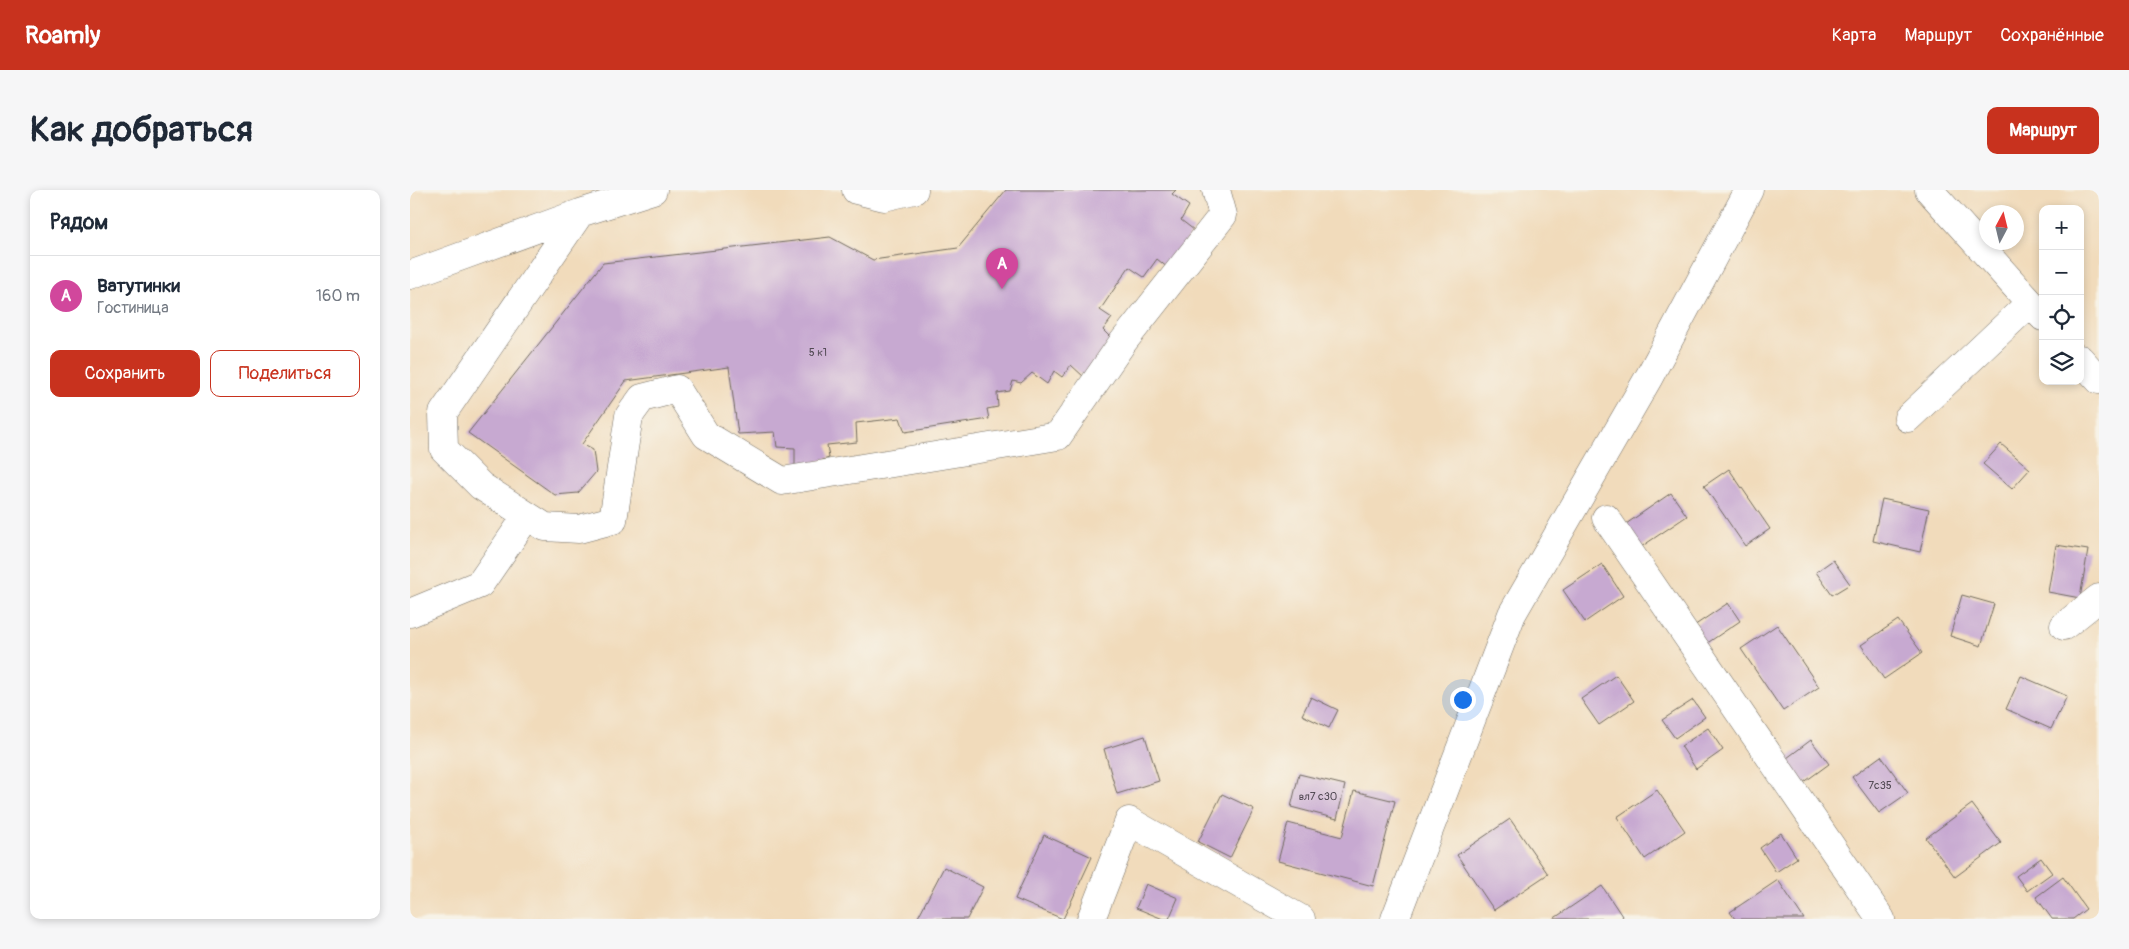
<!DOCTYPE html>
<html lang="ru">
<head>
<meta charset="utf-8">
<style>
	:root { --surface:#fff; --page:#f6f6f7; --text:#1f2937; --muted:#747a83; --line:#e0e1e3; --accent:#c8321e }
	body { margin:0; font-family:Pangolin,sans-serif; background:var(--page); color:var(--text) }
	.controls { position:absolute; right:15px; top:15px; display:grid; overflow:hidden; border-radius:10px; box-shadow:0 2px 8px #0003 }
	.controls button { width:45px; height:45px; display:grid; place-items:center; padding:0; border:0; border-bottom:1px solid var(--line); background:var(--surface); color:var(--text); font:25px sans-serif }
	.compass { position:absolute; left:1569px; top:15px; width:45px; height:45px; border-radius:50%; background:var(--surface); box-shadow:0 2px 8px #0003; rotate:7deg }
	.you { position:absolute; left:1052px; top:509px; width:18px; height:18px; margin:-12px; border:4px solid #fff; border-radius:50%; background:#1a73e8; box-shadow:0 0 0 8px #1a73e833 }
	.badge { display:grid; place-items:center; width:32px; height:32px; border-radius:50%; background:var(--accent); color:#fff; font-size:16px; font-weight:700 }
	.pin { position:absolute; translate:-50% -41px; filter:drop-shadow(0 1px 2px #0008) }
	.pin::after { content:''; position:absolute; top:26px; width:18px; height:15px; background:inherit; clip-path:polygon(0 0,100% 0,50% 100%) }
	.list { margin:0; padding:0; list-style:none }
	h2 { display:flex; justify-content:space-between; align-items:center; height:65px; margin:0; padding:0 20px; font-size:21px }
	h2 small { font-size:16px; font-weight:400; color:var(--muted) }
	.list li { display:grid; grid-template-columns:32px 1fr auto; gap:15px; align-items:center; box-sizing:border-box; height:80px; padding:0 20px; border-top:1px solid var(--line) }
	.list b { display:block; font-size:19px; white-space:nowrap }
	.list p { margin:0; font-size:16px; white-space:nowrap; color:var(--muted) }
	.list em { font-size:16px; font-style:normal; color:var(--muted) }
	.actions { display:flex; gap:10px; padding:15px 20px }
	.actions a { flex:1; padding:11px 0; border:1px solid var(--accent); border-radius:10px; text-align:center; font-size:18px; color:var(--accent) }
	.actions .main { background:var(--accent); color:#fff }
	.icon { flex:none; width:28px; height:28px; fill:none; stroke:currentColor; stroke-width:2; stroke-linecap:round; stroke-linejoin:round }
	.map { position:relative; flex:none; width:1689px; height:729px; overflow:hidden; border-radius:10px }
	header { display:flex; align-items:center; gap:30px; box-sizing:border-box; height:70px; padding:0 25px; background:var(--accent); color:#fff }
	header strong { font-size:24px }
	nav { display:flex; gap:28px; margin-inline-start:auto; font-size:18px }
	.intro { display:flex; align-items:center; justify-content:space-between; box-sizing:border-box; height:120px; padding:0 30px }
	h1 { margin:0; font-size:35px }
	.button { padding:12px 22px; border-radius:10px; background:var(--accent); color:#fff; font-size:18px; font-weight:700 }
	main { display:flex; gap:30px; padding:0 30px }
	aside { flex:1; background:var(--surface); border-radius:10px; box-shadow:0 2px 8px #0003 }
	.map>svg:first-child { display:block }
</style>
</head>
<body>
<header>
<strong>Roamly</strong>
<nav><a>Карта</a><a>Маршрут</a><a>Сохранённые</a></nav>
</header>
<div class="intro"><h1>Как добраться</h1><a class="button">Маршрут</a></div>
<main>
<aside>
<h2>Рядом<small></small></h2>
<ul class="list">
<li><span class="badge" style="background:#d1479c">A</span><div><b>Ватутинки</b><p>Гостиница</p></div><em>160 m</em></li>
</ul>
<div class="actions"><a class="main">Сохранить</a><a>Поделиться</a></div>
</aside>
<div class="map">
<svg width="1689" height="729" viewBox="0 0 1689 729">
	<rect width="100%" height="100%" fill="#f7f3e8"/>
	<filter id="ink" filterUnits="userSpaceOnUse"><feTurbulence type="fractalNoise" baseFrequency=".02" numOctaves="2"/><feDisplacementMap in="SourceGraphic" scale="10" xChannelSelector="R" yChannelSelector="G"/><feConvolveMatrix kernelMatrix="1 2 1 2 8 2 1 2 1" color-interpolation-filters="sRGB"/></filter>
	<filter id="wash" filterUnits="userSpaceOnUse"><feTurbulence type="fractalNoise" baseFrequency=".0096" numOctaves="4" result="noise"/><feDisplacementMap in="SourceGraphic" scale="20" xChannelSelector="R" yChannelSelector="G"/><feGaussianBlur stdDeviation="1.12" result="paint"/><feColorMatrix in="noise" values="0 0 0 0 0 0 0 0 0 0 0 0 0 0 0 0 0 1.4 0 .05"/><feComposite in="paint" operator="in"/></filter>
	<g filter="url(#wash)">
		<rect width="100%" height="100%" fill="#f1dbbb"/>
		<g id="blocks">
			<path fill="#c7a9d1" d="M 596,0 L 766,0 L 762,4 L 779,16 L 771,30 L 784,40 L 758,78 L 747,69 L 734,87 L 719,77 L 690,120 L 702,128 L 693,140 L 702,149 L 674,187 L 661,175 L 652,187 L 644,181 L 637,194 L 622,183 L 611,193 L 603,191 L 600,201 L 587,203 L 588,217 L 577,219 L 579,229 L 495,242 L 490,228 L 446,233 L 447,252 L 417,255 L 419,268 L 385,279 L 385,258 L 367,257 L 365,242 L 328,244 L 319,177 L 216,191 L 172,254 L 183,260 L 186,282 L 168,303 L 145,305 L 58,243 L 193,73 L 420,47 L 463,70 L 548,58 Z
				M 1591,254 L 1620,279 L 1602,299 L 1573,274 Z
				M 1319,279 L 1360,339 L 1335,356 L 1294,296 Z
				M 1261,303 L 1277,326 L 1228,359 L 1213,336 Z
				M 1472,309 L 1519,319 L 1510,362 L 1463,351 Z
				M 1646,355 L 1678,360 L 1670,408 L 1638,402 Z
				M 1423,370 L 1440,394 L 1422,405 L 1406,382 Z
				M 1192,374 L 1213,406 L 1175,432 L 1153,400 Z
				M 1552,405 L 1584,414 L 1571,456 L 1540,446 Z
				M 1318,413 L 1330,431 L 1290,458 L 1278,440 Z
				M 1488,430 L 1512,463 L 1474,489 L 1451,455 Z
				M 1367,435 L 1409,497 L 1373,521 L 1331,459 Z
				M 1206,485 L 1224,511 L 1189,535 L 1171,509 Z
				M 1611,486 L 1657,506 L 1641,539 L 1596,519 Z
				M 901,507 L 928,520 L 919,538 L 892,525 Z
				M 1283,510 L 1295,527 L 1265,548 L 1252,530 Z
				M 1298,538 L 1313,560 L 1286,579 L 1271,556 Z
				M 735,546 L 749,591 L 707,604 L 694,559 Z
				M 1401,550 L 1419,574 L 1382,601 L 1365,577 Z
				M 1471,566 L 1498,603 L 1469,623 L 1442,587 Z
				M 889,584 L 935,595 L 927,629 L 881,617 Z
				M 1247,600 L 1275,641 L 1235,669 L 1207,627 Z
				M 944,601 L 985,611 L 963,696 L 868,671 L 878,633 L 932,647 Z
				M 812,604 L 844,619 L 820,668 L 788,652 Z
				M 1562,614 L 1591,653 L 1545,687 L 1516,648 Z
				M 1100,629 L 1138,684 L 1084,720 L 1047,665 Z
				M 1371,643 L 1387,668 L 1366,682 L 1350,658 Z
				M 634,645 L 682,667 L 653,729 L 605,709 Z
				M 1631,668 L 1642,683 L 1617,701 L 1606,686 Z
				M 534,677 L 573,697 L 557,729 L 507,729 Z
				M 1653,687 L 1676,719 L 1663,729 L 1642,729 L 1626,707 Z
				M 1368,690 L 1394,729 L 1325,729 L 1320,722 Z
				M 736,694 L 768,708 L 759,729 L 753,729 L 726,718 Z
				M 1192,696 L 1214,729 L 1143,729 Z"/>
		</g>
	</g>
	<g filter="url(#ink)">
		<use href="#blocks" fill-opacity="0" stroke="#70695d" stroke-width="1"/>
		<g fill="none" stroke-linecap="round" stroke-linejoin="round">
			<defs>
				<path id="minor" d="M 243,0 L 170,23 L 33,223 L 34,259 L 71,296 L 135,337 L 169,339 L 203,330 L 219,226 L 232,208 L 267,199 L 296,245 L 372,291 L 648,246 L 713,152 L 813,25 L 806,0
					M 446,0 L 474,7 L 504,0
					M 1519,0 L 1633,127
					M 0,85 L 170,23
					M 1670,169 L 1689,190
					M 1498,228 L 1620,113
					M 1196,328 L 1471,729
					M 0,423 L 70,394 L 117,326
					M 1654,436 L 1689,408
					M 681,729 L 719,631 L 891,729
					M 985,729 L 1102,424 L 1239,187 L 1339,0"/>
			</defs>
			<use href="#minor" stroke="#70695d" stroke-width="29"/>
			<use href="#minor" stroke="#fff" stroke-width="28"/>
		</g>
	</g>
	<g text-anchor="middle" stroke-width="4" stroke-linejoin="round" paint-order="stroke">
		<g font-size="11" fill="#524a54">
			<text x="408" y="166">5 к1</text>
			<text x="1470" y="599">7с35</text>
			<text x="908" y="610">вл7 с30</text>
		</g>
	</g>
</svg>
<div class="controls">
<button>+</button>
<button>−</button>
<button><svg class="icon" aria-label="locate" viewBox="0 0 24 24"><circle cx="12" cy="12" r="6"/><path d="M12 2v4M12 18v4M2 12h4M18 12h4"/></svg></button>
<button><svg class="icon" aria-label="layers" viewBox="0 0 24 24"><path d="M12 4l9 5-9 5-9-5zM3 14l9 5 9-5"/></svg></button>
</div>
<svg class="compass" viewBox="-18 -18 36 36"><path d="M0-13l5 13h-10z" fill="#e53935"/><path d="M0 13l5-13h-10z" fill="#747a83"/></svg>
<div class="you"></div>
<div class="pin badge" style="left:592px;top:99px;background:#d1479c">A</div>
</div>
</main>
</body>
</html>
